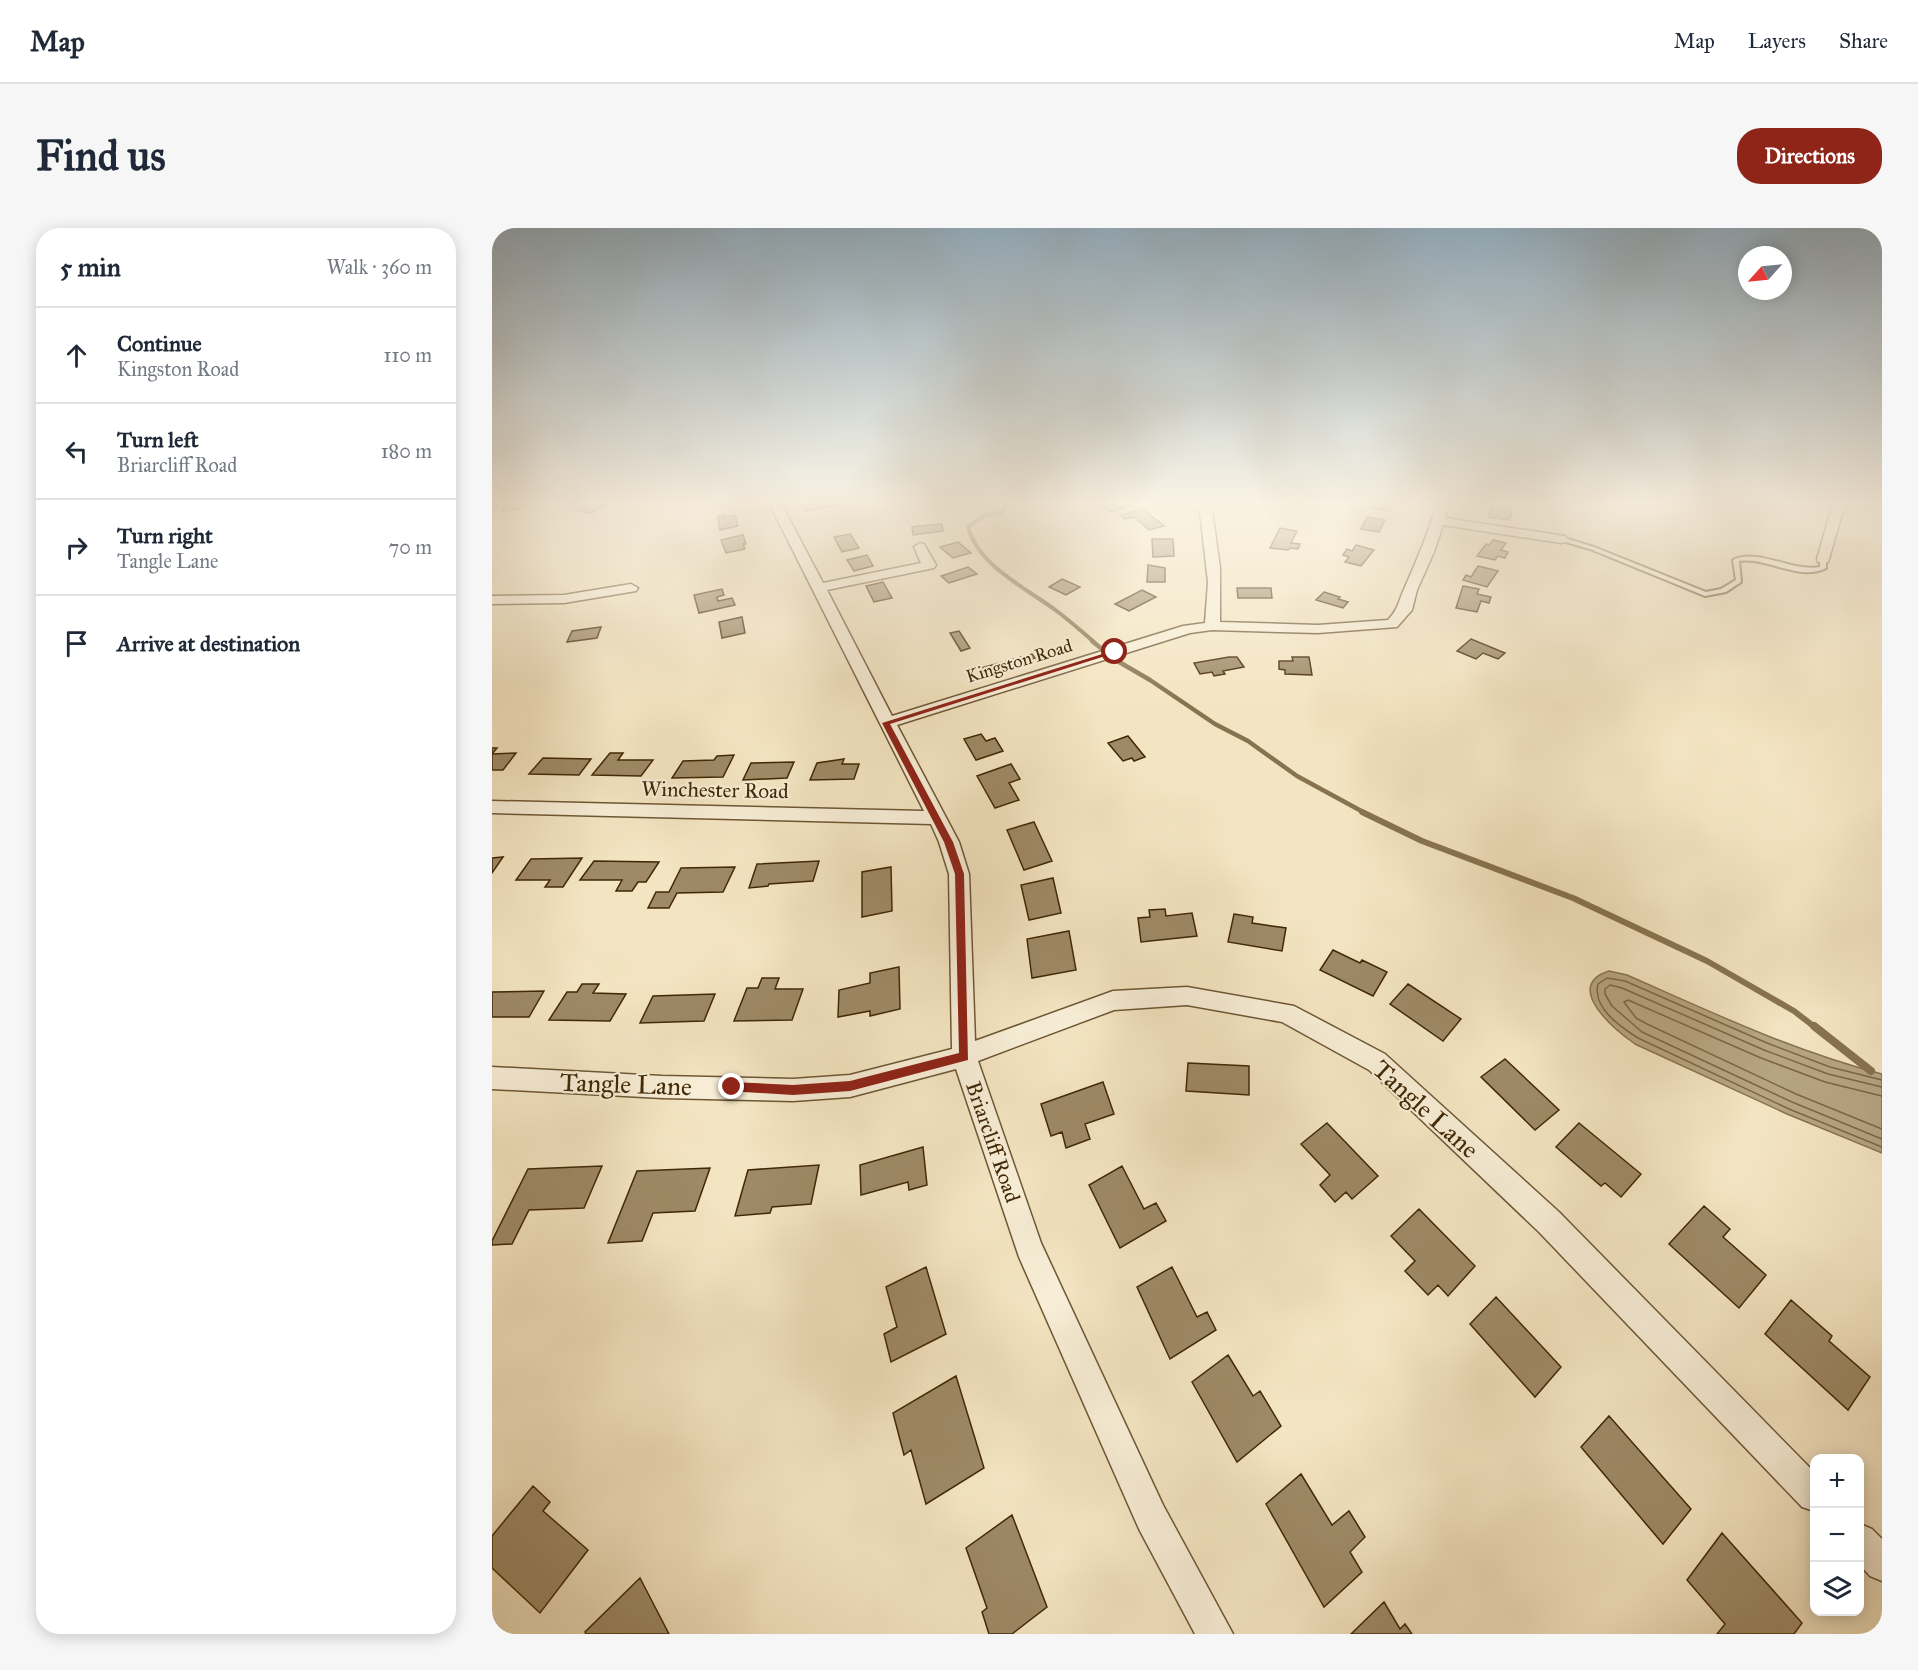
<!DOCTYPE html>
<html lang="en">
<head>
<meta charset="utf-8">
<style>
	:root { --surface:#fff; --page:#f6f6f7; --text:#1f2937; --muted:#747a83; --line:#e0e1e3; --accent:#8f2418 }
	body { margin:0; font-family:"IM FELL Great Primer",serif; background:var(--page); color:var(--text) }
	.controls { position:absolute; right:18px; bottom:18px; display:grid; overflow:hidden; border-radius:12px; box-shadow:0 3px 15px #0003 }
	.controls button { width:54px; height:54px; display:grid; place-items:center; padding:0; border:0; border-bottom:2px solid var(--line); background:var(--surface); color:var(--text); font:30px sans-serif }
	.compass { position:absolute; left:1246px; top:18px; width:54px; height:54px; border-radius:50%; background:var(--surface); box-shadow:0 3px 15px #0003; rotate:243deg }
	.stop { position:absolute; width:18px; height:18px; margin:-14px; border:4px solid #8f2418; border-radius:50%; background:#fff }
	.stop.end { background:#8f2418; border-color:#fff; box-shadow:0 2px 6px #0008 }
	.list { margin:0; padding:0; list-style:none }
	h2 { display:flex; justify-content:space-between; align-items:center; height:78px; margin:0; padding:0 24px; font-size:26px }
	h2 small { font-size:20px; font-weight:400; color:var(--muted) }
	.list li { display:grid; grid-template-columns:39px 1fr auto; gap:18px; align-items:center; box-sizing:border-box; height:96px; padding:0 24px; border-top:2px solid var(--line) }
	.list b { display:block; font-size:22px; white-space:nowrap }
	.list p { margin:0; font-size:20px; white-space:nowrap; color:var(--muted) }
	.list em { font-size:20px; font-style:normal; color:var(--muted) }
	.icon { flex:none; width:33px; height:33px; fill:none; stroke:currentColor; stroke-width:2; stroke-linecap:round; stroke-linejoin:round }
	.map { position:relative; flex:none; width:1390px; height:1406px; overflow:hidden; border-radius:24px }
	header { display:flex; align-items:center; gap:36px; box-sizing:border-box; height:84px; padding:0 30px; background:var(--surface); border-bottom:2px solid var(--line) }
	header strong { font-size:28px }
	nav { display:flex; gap:33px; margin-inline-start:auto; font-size:21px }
	.intro { display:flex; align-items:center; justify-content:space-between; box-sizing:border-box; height:144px; padding:0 36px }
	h1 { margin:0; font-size:42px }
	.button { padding:15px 27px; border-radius:24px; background:var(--accent); color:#fff; font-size:21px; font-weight:700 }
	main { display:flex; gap:36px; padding:0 36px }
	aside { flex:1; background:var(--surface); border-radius:24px; box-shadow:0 3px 15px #0003 }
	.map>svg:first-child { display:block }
</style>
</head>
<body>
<header>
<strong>Map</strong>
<nav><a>Map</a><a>Layers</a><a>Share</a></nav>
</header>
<div class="intro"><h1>Find us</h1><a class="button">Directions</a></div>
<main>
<aside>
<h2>5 min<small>Walk · 360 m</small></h2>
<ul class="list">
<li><svg class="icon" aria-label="ahead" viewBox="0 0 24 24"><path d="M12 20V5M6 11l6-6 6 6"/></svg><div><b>Continue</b><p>Kingston Road</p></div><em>110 m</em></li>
<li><svg class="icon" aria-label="left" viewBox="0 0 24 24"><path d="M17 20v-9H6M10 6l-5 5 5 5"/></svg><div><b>Turn left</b><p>Briarcliff Road</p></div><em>180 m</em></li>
<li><svg class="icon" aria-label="right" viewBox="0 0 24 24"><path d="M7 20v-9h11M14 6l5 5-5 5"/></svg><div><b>Turn right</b><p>Tangle Lane</p></div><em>70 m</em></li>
<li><svg class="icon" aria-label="arrive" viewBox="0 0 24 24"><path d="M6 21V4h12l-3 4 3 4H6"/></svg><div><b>Arrive at destination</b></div></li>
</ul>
</aside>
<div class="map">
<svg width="1390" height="1406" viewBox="0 0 1390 1406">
	<rect width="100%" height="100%" fill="#f4e5c2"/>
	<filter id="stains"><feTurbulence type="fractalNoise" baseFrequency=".00333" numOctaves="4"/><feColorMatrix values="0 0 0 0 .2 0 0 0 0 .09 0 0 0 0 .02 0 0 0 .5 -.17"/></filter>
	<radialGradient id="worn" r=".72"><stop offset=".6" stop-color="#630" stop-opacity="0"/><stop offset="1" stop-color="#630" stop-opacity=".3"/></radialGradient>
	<path fill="#b7a582" stroke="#887350" stroke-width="1.5" d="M 1117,743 L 1135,747 C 1219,784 1301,823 1390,846 L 1390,925 L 1295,886 L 1143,816 C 1123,802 1070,758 1117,743 Z"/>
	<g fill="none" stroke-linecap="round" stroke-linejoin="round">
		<path stroke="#7c6644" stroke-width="1.5" d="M 1390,852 L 1338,839 L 1275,815 L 1133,753 L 1115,750 L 1106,756 C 1100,780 1129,799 1146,810 L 1297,881 L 1390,919
			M 1390,859 L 1336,846 L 1272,822 L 1130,760 L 1118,757 L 1113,761 L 1113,766 L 1120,778 L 1150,804 L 1300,874 L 1390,911
			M 1390,868 L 1333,854 L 1269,830 L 1136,772 L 1132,774 L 1144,790 L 1155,796 L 1304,866 L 1390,901"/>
		<path stroke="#887350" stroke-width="4" d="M 515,277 L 510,284 L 492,288 L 476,299 C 486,337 532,359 562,381 C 576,391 589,403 602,414"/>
		<path stroke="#887350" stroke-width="4.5" d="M 600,413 L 610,421
			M 622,431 L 658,452 L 723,496 L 756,513 L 805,548 L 873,585"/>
		<path stroke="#887350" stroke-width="6" d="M 870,584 L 930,613 L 1081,670 L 1215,733 L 1302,783 L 1324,800"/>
		<path stroke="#887350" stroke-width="8" d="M 1322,798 L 1379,843"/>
	</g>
	<path fill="#9e8a67" stroke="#412805" stroke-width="1.5" d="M 2,277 L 30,277 L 27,281 L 11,283 L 13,278 L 0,279 Z
		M 96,277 L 114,277 L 99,285 L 85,282 Z
		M 311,277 L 345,277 L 314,283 Z
		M 607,277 L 627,277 L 631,280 L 617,284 Z
		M 880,277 L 901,277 L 897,283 L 879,280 Z
		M 1000,277 L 1019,279 L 1017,284 L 1020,285 L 1017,292 L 996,289 Z
		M 651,281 L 672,298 L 657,302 L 642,289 L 633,291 L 628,287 Z
		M 233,287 L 233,289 L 243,287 L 246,298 L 228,302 L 226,288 Z
		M 875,289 L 893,292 L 887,304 L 869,301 Z
		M 450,296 L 451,303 L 421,307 L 420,299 Z
		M 788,300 L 805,303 L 799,315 L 808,316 L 806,321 L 798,320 L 796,322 L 778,320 Z
		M 358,306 L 367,320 L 350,324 L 342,309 Z
		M 251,307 L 254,316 L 251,316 L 253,321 L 234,325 L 229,312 Z
		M 660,311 L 681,311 L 682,328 L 661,329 Z
		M 1001,312 L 1014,315 L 1009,322 L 1016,324 L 1013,330 L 1006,328 L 1003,332 L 985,328 L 994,316 L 997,317 Z
		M 466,314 L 479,325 L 461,330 L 448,319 Z
		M 864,317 L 882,322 L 869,338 L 853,334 L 857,329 L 851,327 L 855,321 L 860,323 Z
		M 375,327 L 381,338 L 362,343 L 355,332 Z
		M 656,337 L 673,340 L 673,354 L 655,354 Z
		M 986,338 L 1006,343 L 995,359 L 971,352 L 974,347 L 979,349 Z
		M 476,339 L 485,346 L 457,355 L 449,348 Z
		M 570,351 L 588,359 L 574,367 L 557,359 Z
		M 391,354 L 400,370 L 382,374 L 374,358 Z
		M 971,358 L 987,361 L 985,366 L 999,369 L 997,375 L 989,373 L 985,384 L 964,380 Z
		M 745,360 L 779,360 L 780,370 L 746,370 Z
		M 230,361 L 232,367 L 225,369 L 226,373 L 240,370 L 243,377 L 207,385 L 202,367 Z
		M 650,362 L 664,369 L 637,383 L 623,376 Z
		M 832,364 L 848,369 L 846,371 L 856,374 L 851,380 L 824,372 Z
		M 250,389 L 253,405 L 230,410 L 227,394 Z
		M 109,399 L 105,410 L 75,414 L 80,403 Z
		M 467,403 L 478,420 L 469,423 L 458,405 Z
		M 979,411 L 1013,425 L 1006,431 L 991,425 L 984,431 L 965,423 Z
		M 540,426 L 543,430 L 529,434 L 531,436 L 490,446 L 486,441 Z
		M 737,429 L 745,429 L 752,439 L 731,443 L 733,446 L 722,448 L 720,444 L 708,446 L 702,435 Z
		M 800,429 L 817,429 L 820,447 L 793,446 L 793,442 L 787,441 L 787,433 L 801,433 Z
		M 489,506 L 494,513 L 503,510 L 511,523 L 484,532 L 472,511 Z
		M 636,508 L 653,529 L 642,533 L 640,530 L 631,533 L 616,515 Z
		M 0,520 L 5,520 L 0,526 L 24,525 L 11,542 L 0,542 Z
		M 118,525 L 131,525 L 126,532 L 161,532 L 149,548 L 100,547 Z
		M 242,527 L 231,549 L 180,550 L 191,533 L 222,532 L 225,528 Z
		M 51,530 L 99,531 L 87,547 L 37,546 Z
		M 352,531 L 350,536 L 367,536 L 362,551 L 318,552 L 325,535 Z
		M 302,534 L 295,550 L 251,552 L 259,535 Z
		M 519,536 L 528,551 L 517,555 L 527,572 L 503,580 L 485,548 Z
		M 542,594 L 560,633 L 532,642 L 515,602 Z
		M 11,629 L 0,645 L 0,630 Z
		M 90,630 L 71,659 L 53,659 L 58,652 L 24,652 L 39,631 Z
		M 102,633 L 167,634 L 154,654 L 146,654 L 140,663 L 124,663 L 130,652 L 88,652 Z
		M 327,633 L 321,653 L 277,656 L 276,658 L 257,660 L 265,636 Z
		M 243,639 L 231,664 L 185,665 L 177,680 L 156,680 L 164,664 L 177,664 L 189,640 Z
		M 399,639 L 400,683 L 370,689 L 370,644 Z
		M 561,650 L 569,685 L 537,692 L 529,657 Z
		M 673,681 L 674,688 L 700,685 L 705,708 L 649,714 L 646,690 L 658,689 L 657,682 Z
		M 742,686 L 761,689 L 760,695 L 794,700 L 790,723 L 736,714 Z
		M 577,703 L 584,742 L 540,750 L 535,711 Z
		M 841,722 L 868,735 L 870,732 L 895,744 L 881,768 L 828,742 Z
		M 407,739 L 408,781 L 378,788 L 378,783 L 346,789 L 347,762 L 378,755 L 378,745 Z
		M 270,750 L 287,750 L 283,761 L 311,761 L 300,792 L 242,793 L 255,760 L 266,760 Z
		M 90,756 L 107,756 L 101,765 L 134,766 L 118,793 L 57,792 L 75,764 L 85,764 Z
		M 916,756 L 969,791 L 951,813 L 898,776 Z
		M 52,763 L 37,789 L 0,789 L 0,764 Z
		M 223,766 L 212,793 L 148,795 L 161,768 Z
		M 1013,831 L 1067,882 L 1043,902 L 989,849 Z
		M 696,835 L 757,838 L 757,867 L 694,863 Z
		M 611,854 L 622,886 L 593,896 L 598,911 L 574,920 L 570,904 L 559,908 L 549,876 Z
		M 835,895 L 886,948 L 860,971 L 854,964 L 843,974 L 828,957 L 838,947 L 809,916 Z
		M 1087,895 L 1149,946 L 1129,969 L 1113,955 L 1109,958 L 1064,919 Z
		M 431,919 L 435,957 L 417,962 L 416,954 L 369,967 L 368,937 Z
		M 327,937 L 319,976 L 280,979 L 278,985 L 243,988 L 256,942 Z
		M 110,938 L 92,980 L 37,982 L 20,1016 L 0,1017 L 0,1013 L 36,941 Z
		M 630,938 L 652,981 L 664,975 L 674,993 L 628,1020 L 597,957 Z
		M 218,940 L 203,983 L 161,985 L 150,1013 L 116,1015 L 145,943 Z
		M 1212,978 L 1238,1001 L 1231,1009 L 1274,1047 L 1247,1080 L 1177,1016 Z
		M 927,981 L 983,1038 L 956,1068 L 946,1057 L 936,1067 L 913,1043 L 923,1033 L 899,1008 Z
		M 434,1039 L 454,1106 L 399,1134 L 392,1106 L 405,1099 L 394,1059 Z
		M 680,1039 L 705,1089 L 715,1084 L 724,1102 L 678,1131 L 645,1059 Z
		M 1004,1069 L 1069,1139 L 1043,1169 L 978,1096 Z
		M 1299,1072 L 1340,1108 L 1337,1113 L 1378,1149 L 1356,1182 L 1273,1106 Z
		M 736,1127 L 761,1168 L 768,1163 L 789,1198 L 745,1234 L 700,1154 Z
		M 464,1148 L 492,1240 L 434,1276 L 419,1222 L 412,1227 L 401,1185 Z
		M 1117,1188 L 1199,1281 L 1171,1316 L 1089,1219 Z
		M 809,1246 L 840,1297 L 857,1283 L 873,1309 L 858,1324 L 870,1344 L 832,1379 L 774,1276 Z
		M 41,1258 L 58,1274 L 51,1283 L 96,1322 L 48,1385 L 0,1340 L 0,1308 Z
		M 520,1287 L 555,1379 L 520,1406 L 497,1406 L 490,1384 L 495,1380 L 474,1320 Z
		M 1230,1305 L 1310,1395 L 1302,1406 L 1225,1406 L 1233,1396 L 1195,1352 Z
		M 148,1350 L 177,1406 L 94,1406 L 93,1404 Z
		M 892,1374 L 908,1401 L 913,1396 L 920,1406 L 859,1406 Z"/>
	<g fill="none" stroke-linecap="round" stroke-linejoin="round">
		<defs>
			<path id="service" d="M 1069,309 L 1102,319 L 1214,364 L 1229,361 L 1244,352 L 1241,332 C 1266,320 1300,344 1328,339 L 1328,331 L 1331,329 L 1334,331 L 1334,340 C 1308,354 1276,329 1247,333 L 1249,354 L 1234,364 L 1213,368 L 1098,321 L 1067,312 L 1066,311 Z"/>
			<path id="minor" d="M 278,277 L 290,277 L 331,355 L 429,335 L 422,319 L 428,315 L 432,316 L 444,337 L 442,340 L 335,362 L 400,488 L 691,398 L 713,395 L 716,354 L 708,284 L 693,277 L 711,277 L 720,282 L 728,340 L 728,394 L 826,397 L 896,392 C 907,380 906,374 913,359 C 925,332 936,305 945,277 L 957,277 L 953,290 L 1073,308 L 1075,311 L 1073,314 L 1069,315 L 951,297 L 942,324 L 925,362 L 920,382 L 905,399 L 826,405 L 720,402 L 698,405 L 405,497 L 467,614 L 477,646 L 483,813 L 621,763 L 695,759 L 802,778 L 893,826 L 1067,984 L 1322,1244 L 1322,1283 L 1310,1279 L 1047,1004 L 877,842 L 790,794 L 695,777 L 622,782 L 486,833 L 549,1015 L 671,1277 L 741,1406 L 703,1406 L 647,1301 L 527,1029 L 464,841 L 358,869 L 301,873 L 170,870 L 0,861 L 0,839 L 170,848 L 301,851 L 358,847 L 460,821 L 457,646 L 447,614 L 439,596 L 0,585 L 0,573 L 432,583 Z
				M 1344,277 L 1356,277 L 1350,286 L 1337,331 L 1336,334 L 1326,334 L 1325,331 L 1338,286 Z
				M 139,356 L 146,360 L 144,363 L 72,375 L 0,376 L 0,368 L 72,367 Z
				M 1368,1296 L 1380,1301 L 1390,1311 L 1390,1353 L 1378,1348 L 1368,1337 Z"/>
		</defs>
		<use href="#service" stroke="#6e5734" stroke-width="4"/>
		<use href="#minor" stroke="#6e5734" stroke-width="3"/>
		<use href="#service" fill="#f8eed7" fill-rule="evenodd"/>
		<use href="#minor" fill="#f8eed7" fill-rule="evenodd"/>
	</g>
	<linearGradient id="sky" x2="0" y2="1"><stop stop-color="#94aebf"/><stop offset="0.58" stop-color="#faf3e4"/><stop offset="1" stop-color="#faf3e4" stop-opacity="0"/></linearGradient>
	<rect width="1390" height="474" fill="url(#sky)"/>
	<path fill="#8f2418" d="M 620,423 L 626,424 L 398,496 L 461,614 L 472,646 L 476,832 L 358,863 L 301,867 L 236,863 L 235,859 L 240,854 L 301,857 L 358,853 L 467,825 L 463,646 L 452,614 L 390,495 Z"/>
	<g text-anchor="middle" stroke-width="4.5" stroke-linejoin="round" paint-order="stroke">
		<g font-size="18" fill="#412805" stroke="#f8eed7">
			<text transform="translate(527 433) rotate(-17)" y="6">Kingston Road</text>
		</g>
		<g font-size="21" fill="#412805" stroke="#f8eed7">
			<text transform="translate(223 562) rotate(1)" y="7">Winchester Road</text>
			<text transform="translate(501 914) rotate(71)" y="7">Briarcliff Road</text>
		</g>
		<g font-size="26" fill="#412805" stroke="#f8eed7">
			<text transform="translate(134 856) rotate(2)" y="9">Tangle Lane</text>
			<text transform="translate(934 881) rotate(42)" y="9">Tangle Lane</text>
		</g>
	</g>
	<rect width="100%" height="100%" filter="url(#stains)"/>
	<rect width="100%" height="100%" fill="url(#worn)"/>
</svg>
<div class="controls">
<button>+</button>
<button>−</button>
<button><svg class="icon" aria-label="layers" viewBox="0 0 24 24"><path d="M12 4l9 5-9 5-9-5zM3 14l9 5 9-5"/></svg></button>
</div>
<svg class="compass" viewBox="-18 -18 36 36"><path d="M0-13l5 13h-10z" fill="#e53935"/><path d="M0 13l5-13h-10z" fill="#747a83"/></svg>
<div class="stop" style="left:623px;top:424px"></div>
<div class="stop end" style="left:240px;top:859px"></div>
</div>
</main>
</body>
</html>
